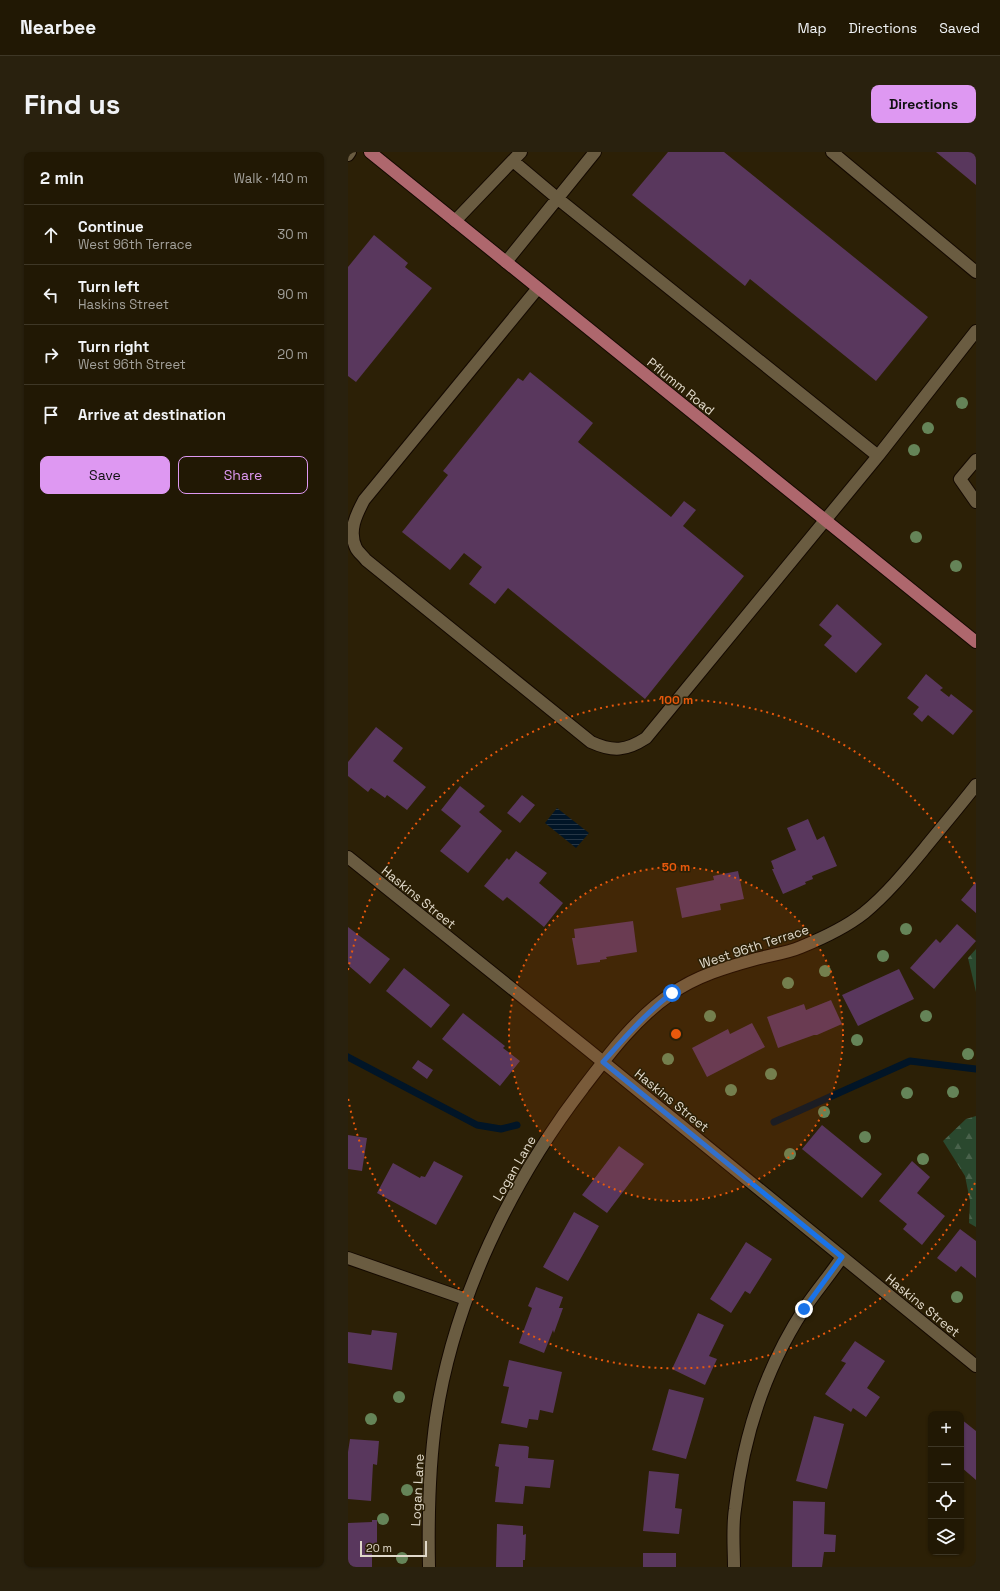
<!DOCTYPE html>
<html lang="en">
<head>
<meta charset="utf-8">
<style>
	:root { --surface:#211804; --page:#29210e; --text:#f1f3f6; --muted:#a2a09a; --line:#3e3726; --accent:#de98f2 }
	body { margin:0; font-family:"Space Grotesk",sans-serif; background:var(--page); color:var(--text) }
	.controls { position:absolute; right:12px; bottom:12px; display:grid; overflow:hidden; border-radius:8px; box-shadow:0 1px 3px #0004 }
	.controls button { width:36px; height:36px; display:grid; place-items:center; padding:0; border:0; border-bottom:1px solid var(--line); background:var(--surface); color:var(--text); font:20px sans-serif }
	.scale { position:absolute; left:12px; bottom:10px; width:67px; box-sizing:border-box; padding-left:4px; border:2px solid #e1d9ca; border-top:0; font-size:11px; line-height:14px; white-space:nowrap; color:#e1d9ca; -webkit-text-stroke:3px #2c2006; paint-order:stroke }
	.stop { position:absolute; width:12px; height:12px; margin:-9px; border:3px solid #1a73e8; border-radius:50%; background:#fff }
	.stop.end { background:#1a73e8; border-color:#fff; box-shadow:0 1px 4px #0008 }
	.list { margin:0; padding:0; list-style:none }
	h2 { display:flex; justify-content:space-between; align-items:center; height:52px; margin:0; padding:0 16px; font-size:17px }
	h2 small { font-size:13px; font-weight:400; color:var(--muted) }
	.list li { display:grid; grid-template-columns:26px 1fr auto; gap:12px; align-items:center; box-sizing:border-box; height:60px; padding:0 16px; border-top:1px solid var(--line) }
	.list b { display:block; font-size:15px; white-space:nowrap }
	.list p { margin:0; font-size:13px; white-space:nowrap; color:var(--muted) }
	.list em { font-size:13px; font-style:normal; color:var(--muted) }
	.actions { display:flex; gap:8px; padding:12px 16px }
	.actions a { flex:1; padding:9px 0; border:1px solid var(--accent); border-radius:8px; text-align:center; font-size:14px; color:var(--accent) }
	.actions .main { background:var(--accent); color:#111 }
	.icon { flex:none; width:22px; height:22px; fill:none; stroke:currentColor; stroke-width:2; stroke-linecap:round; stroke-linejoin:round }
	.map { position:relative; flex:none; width:628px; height:1415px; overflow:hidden; border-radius:8px }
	header { display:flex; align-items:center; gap:24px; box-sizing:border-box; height:56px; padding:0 20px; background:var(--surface); border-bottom:1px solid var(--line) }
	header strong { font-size:19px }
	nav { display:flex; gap:22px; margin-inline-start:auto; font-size:14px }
	.intro { display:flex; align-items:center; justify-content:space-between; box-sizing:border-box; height:96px; padding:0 24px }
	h1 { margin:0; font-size:28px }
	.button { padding:10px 18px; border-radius:8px; background:var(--accent); color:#111; font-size:14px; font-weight:700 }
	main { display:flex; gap:24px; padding:0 24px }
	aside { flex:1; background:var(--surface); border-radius:8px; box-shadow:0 1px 3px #0004 }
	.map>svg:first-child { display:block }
</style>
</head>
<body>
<header>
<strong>Nearbee</strong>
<nav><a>Map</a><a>Directions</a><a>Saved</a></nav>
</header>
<div class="intro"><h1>Find us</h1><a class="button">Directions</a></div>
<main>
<aside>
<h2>2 min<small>Walk · 140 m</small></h2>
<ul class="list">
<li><svg class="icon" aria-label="ahead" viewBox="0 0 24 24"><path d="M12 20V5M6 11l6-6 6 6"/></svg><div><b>Continue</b><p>West 96th Terrace</p></div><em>30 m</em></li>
<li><svg class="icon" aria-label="left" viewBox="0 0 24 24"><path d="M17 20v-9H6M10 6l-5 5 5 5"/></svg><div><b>Turn left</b><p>Haskins Street</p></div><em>90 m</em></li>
<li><svg class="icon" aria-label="right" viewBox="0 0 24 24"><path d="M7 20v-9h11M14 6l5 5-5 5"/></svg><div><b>Turn right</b><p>West 96th Street</p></div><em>20 m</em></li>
<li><svg class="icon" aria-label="arrive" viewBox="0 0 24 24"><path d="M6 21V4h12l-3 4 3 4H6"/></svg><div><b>Arrive at destination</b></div></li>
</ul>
<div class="actions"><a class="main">Save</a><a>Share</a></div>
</aside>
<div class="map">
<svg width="628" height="1415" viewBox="0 0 628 1415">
	<defs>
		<pattern id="forest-firs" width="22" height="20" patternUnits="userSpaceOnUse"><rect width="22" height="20" fill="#2a482e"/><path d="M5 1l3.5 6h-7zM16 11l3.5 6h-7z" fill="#49624b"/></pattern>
		<pattern id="water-rules" width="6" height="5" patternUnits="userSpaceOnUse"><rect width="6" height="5" fill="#011527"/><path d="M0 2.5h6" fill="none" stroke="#263645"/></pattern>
	</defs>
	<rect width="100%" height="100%" fill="#2c2006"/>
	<path fill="url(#forest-firs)" d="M 628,797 L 628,840 L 620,806 Z
		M 628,964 L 628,1075 L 621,1071 L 622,1049 L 617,1024 L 595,989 L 618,967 Z"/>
	<path fill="url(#water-rules)" d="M 209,656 L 241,681 L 228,696 L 197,671 Z"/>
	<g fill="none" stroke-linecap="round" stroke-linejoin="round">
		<path stroke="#011527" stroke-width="7" d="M 0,905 L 129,973 L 153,977 L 169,973
			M 426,970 L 562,909 L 628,917"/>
	</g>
	<path fill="#59375d" d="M 320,0 L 376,0 L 580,165 L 528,229 L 402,127 L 397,134 L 284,43 Z
		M 588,0 L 628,0 L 628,33 Z
		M 26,83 L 60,111 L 57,115 L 84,136 L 8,230 L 0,224 L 0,115 Z
		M 182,220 L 245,271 L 230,290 L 323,365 L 336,349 L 348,358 L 335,374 L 396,424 L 297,547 L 160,436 L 147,452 L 121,432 L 134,415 L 116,401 L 102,418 L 54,380 L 100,323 L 95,319 L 170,226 L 175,229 Z
		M 489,452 L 534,492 L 508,521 L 476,493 L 484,484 L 471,473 Z
		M 578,522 L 595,536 L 592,538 L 601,545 L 603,542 L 625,559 L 605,583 L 580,563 L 574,570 L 565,562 L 571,555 L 559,546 Z
		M 28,575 L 55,596 L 45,609 L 78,635 L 59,658 L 39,643 L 37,646 L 23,636 L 20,640 L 0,624 L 0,610 Z
		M 112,634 L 137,654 L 131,660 L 154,679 L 120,721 L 92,699 L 113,674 L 93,658 Z
		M 174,643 L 187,653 L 172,671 L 159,661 Z
		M 460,667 L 469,688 L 476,684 L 489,714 L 464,724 L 465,727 L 457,730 L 458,732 L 435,742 L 424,717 L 426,717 L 423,709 L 448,698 L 439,676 Z
		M 168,699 L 199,721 L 191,731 L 215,751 L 196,775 L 159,745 L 155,749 L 136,734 L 159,706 L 161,708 Z
		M 390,719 L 396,747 L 372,752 L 373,758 L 334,766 L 328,736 L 366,728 L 365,724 Z
		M 628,730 L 628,761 L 613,748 Z
		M 285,769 L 289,800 L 258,805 L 259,807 L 252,808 L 252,810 L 229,813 L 224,786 L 227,786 L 226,777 Z
		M 609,772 L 628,789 L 586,837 L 562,816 L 588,787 L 592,791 Z
		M 0,775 L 42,807 L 22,832 L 1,814 L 2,813 L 0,812 Z
		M 56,816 L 102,853 L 83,876 L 38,839 Z
		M 551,817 L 566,847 L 510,874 L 494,843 Z
		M 483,848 L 494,872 L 469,883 L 466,883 L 430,896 L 419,865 L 456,852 L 458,858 Z
		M 115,861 L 157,894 L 155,896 L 172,909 L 152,934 L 94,887 Z
		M 404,871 L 417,895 L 359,925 L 344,896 L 380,877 L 382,882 Z
		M 70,908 L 85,918 L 79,927 L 64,916 Z
		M 474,973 L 534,1022 L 514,1046 L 454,997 Z
		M 0,983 L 19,986 L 14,1019 L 0,1017 Z
		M 271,994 L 296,1012 L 259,1061 L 234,1043 Z
		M 86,1009 L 115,1024 L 88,1073 L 29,1041 L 45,1011 L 72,1026 L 73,1024 L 77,1025 Z
		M 564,1009 L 582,1025 L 569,1041 L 597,1064 L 574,1093 L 555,1077 L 559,1072 L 531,1049 Z
		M 226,1060 L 251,1074 L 220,1129 L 195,1115 Z
		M 612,1077 L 628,1089 L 628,1126 L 613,1114 L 608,1120 L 589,1106 Z
		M 398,1090 L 424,1107 L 402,1142 L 397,1139 L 383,1161 L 362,1147 Z
		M 188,1135 L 215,1145 L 211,1156 L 215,1156 L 206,1181 L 205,1178 L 196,1201 L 171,1191 L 184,1156 L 180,1154 Z
		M 350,1161 L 376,1173 L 361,1204 L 369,1207 L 357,1233 L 324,1217 Z
		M 24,1178 L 49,1181 L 44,1218 L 0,1211 L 0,1180 L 23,1183 Z
		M 507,1189 L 537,1209 L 519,1236 L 532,1245 L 518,1265 L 505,1256 L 503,1260 L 477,1242 L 498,1211 L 493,1209 Z
		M 161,1208 L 214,1220 L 205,1261 L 192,1258 L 190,1268 L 181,1267 L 179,1276 L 153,1271 L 161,1235 L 155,1234 Z
		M 321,1237 L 356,1246 L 338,1307 L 304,1298 Z
		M 466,1264 L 496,1272 L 479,1337 L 448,1329 Z
		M 613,1267 L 628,1279 L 628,1328 L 613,1315 Z
		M 2,1287 L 31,1289 L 29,1313 L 25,1312 L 23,1349 L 0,1347 L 0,1300 Z
		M 151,1292 L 179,1294 L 181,1295 L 180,1306 L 206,1308 L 202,1336 L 177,1334 L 175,1352 L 147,1350 L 151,1315 L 147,1314 Z
		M 301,1319 L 331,1322 L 327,1356 L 334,1357 L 331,1382 L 295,1379 Z
		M 445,1349 L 477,1350 L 476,1382 L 488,1383 L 487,1400 L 476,1400 L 474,1415 L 444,1415 Z
		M 24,1368 L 29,1368 L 29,1395 L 24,1395 L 24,1415 L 0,1415 L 0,1371 L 24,1370 Z
		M 149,1372 L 175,1374 L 175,1383 L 178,1382 L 177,1408 L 175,1408 L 175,1415 L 148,1415 Z
		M 295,1401 L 328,1401 L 328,1415 L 295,1415 Z"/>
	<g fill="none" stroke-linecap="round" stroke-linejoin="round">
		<defs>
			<path id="minor" d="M 484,0 L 628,120
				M 0,3 L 2,0
				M 165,9 L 209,46 L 530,304
				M 107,69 L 173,0
				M 158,110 L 247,0
				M 190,136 L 16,348 C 8,363 0,379 8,396 C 10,400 15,404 18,408 L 243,590 C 265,600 278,599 298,586 L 530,304 L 628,179
				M 628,308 L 612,327 L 628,350
				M 0,705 L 238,896 L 628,1214
				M 0,1106 L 118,1147
				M 81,1415 C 80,1366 81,1315 88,1266 C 106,1147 163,1030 235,936 C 261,902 288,866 323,842 C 348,824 379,815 408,807 C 423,803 439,801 453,795 C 475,786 497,776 516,761 C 539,742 557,720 576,697 C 593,676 611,655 628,633
				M 386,1415 C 386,1396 384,1376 387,1357 C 395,1286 417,1217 456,1157 C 468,1139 482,1123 494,1105"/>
			<path id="major" d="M 22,0 L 628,490"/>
		</defs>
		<use href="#minor" stroke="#140900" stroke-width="14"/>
		<use href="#major" stroke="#140900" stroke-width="14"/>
		<use href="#minor" stroke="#6a5c41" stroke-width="12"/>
		<use href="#major" stroke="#ae676d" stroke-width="12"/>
	</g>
	<g fill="#658458">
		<circle cx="614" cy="251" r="6"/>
		<circle cx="580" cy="276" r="6"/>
		<circle cx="566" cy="298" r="6"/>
		<circle cx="568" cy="385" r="6"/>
		<circle cx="608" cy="414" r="6"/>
		<circle cx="558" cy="777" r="6"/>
		<circle cx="535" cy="804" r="6"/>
		<circle cx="477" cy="819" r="6"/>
		<circle cx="440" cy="831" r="6"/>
		<circle cx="362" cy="864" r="6"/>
		<circle cx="578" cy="864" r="6"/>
		<circle cx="509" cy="888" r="6"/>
		<circle cx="620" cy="902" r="6"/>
		<circle cx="320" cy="907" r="6"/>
		<circle cx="423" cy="922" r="6"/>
		<circle cx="383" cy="938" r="6"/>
		<circle cx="605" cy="940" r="6"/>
		<circle cx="559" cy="941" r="6"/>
		<circle cx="476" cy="960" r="6"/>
		<circle cx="517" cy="985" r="6"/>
		<circle cx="442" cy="1002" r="6"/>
		<circle cx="575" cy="1007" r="6"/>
		<circle cx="609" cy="1145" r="6"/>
		<circle cx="51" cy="1245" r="6"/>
		<circle cx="23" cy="1267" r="6"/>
		<circle cx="59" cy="1338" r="6"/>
		<circle cx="35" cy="1367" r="6"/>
		<circle cx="54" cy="1406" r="6"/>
	</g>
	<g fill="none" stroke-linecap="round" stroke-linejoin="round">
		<path stroke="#1a73e8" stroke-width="5" d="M 324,841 C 298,861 277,885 255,910 L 494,1105 L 456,1157"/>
	</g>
	<circle cx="328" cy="882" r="167" fill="#e8590c" fill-opacity=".12"/>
	<g fill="none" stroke="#e8590c" stroke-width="2" stroke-dasharray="2 4">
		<circle cx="328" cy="882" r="167"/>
		<path d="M627 1031A334 334 0 0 1 0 946M0 818A334 334 0 0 1 627 733"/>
	</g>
	<g text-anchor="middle" stroke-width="3" stroke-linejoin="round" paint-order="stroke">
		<g font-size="13" fill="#e1d9ca" stroke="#2c2006">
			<text transform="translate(333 234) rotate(39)" y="5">Pflumm Road</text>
			<text transform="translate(71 745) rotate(39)" y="5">Haskins Street</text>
			<text transform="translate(406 794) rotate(-18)" y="5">West 96th Terrace</text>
			<text transform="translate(324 948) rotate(39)" y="5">Haskins Street</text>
			<text transform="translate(166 1016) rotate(-60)" y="5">Logan Lane</text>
			<text transform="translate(575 1153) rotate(39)" y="5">Haskins Street</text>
			<text transform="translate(69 1338) rotate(-87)" y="5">Logan Lane</text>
		</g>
	</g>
	<circle cx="328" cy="882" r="6" fill="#e8590c" stroke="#2c2006" stroke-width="2"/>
	<g font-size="12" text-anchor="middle" font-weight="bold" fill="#e8590c" stroke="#2c2006" stroke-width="3" stroke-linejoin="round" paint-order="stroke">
		<text x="328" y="552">100 m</text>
		<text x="328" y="719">50 m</text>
	</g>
</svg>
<div class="controls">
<button>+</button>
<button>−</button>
<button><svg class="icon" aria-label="locate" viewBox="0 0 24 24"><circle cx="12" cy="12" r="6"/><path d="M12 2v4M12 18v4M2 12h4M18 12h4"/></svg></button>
<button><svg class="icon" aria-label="layers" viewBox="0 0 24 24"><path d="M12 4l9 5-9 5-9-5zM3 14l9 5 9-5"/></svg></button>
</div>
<div class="scale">20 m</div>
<div class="stop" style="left:324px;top:841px"></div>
<div class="stop end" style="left:456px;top:1157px"></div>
</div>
</main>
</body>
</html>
